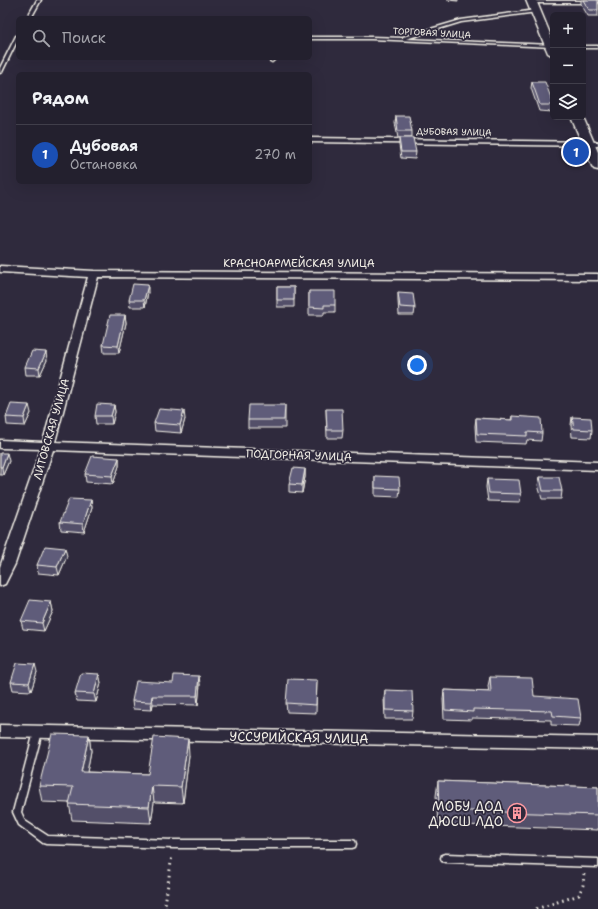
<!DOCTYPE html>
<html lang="ru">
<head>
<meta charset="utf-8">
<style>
	:root { --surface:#23202e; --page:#2f2d3a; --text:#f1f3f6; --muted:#a3a3aa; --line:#403e4a; --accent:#8bbbb9 }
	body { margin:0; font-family:"Shantell Sans",sans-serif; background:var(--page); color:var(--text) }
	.controls { position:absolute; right:12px; top:12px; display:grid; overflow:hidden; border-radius:6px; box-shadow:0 4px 16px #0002 }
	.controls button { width:36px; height:36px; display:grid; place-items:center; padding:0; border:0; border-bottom:1px solid var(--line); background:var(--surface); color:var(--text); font:20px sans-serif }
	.you { position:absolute; left:417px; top:365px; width:14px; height:14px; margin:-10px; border:3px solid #fff; border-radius:50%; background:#1a73e8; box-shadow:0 0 0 6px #1a73e833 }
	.badge { display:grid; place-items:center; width:26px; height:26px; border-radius:50%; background:var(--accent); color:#fff; font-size:13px; font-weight:700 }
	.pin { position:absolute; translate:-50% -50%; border:2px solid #fff; box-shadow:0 1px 4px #0006 }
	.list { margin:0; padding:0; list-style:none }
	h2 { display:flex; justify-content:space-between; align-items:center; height:52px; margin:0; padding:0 16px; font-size:17px }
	h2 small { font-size:13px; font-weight:400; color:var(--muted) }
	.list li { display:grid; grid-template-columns:26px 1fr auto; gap:12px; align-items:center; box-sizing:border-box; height:60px; padding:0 16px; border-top:1px solid var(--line) }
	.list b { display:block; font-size:15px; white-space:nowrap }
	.list p { margin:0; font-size:13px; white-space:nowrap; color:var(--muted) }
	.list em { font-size:13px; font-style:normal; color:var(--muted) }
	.icon { flex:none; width:22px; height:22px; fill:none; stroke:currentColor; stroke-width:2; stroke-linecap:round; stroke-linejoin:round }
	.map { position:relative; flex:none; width:598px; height:909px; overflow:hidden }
	.search { position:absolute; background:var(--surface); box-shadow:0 4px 16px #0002; left:16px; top:16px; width:296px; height:44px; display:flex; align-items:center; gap:10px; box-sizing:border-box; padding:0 14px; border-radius:6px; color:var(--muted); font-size:15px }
	.panel { position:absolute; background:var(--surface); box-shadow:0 4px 16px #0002; left:16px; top:72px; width:296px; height:112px; border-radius:6px }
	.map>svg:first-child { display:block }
</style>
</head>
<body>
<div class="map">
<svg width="598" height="909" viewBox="0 0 598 909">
	<rect width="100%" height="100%" fill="#2f2a3d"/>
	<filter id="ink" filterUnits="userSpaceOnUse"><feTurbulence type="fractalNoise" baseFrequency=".025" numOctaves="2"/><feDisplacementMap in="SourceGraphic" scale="8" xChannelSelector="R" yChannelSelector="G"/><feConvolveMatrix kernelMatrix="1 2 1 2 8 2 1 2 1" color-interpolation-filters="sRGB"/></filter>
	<g filter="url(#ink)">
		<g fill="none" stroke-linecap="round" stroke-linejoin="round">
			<defs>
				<path id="lane" d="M 37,0 L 41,0 L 31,18 L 27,18 Z
					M 531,1 L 598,1 L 598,3 L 531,3 Z
					M 536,10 L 538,11 L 537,12 L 461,22 L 406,39 L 553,45 L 553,47 L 371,39 L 310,39 L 310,37 L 371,37 L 403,38 L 403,37 L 461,20 Z
					M 18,35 L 18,39 L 2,72 L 0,73 L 0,68 L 16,36 Z
					M 583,46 L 598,46 L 598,48 L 583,48 Z
					M 272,58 L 276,58 L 272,62 L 270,61 Z
					M 38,729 L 41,730 L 42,732 L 21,812 L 25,821 L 48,836 L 174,840 L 352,840 L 355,841 L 356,844 L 355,847 L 352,848 L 174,848 L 46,844 L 43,843 L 19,825 L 13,812 L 34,732 L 35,730 Z
					M 445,854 L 598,859 L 598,867 L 445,862 L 442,861 L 441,858 L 442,855 Z"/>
				<path id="street" d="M 310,138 L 598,142 L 598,146 L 310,142 Z
					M 0,266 L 94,271 L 598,274 L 598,280 L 98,277 L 55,442 L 598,462 L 598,470 L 53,450 L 15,564 L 5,584 L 0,586 L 0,567 L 41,449 L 0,448 L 0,440 L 43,442 L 88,277 L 0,272 Z
					M 0,725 L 598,737 L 598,749 L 0,737 Z"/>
				<path id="secondary" d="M 526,0 L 536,0 L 553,41 L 553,56 L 548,53 Z
					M 571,117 L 583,117 L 598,152 L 598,170 L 594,169 L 592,166 Z"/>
			</defs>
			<use href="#lane" stroke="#f4f1e8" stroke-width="3"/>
			<use href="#street" stroke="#f4f1e8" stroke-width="3"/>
			<use href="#secondary" stroke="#f4f1e8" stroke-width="3"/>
			<path stroke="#f4f1e8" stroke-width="3" stroke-dasharray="1.5 4" stroke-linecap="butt" d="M 166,909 L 165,905 L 172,855
				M 536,909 L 579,895 L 583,885 L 584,874"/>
			<use href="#lane" fill="#2f2a3d" fill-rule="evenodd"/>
			<use href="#street" fill="#2f2a3d" fill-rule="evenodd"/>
			<use href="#secondary" fill="#2f2a3d" fill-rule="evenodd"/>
		</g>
		<path fill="#524f69" stroke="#f4f1e8" d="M 447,0 L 458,0 L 458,1 Z
			M 581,0 L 598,0 L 598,16 L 588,16 L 581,4 Z
			M 532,82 L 553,103 L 553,112 L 539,111 L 531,88 Z
			M 396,116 L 412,131 L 412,138 L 398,138 L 395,123 Z
			M 399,138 L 416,152 L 415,159 L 401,158 L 399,145 Z
			M 277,287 L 294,287 L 294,307 L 277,307 Z
			M 309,291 L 335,305 L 335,312 L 324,312 L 324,315 L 309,315 Z
			M 148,292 L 145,307 L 130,307 L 129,300 Z
			M 398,293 L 415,308 L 414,315 L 399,315 L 398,301 Z
			M 125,315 L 126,323 L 119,353 L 104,353 L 103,345 Z
			M 47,360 L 40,375 L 26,375 L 25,367 Z
			M 114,405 L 115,412 L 112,424 L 96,424 L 95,416 Z
			M 285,405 L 285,428 L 248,428 L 248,420 Z
			M 326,409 L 343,430 L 342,438 L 327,438 Z
			M 31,413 L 25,426 L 7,425 L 6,417 Z
			M 512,416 L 542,433 L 541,441 L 527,440 L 526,444 L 476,442 L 475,426 L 476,418 L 511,420 Z
			M 572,417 L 592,430 L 591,438 L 572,437 L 571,425 Z
			M 185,419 L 181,433 L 155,431 L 154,423 Z
			M 0,453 L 9,461 L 3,475 L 0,475 Z
			M 119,458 L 119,466 L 113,484 L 86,482 L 85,474 Z
			M 305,469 L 305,477 L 302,493 L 289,492 L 289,484 Z
			M 375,476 L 400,489 L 399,497 L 375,496 Z
			M 540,477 L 562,491 L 561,499 L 542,499 L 538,485 Z
			M 487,479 L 521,494 L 520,502 L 488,501 L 486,487 Z
			M 91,500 L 92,508 L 84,532 L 61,530 L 60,522 Z
			M 67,556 L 59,575 L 38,573 L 37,565 Z
			M 51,602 L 53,611 L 44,631 L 23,629 L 21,621 Z
			M 37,672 L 31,691 L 13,690 L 11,682 Z
			M 99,674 L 101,683 L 96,702 L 77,701 L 75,693 Z
			M 490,677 L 534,696 L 581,718 L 579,726 L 551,725 L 551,720 L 472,718 L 472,720 L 444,719 L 443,699 L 444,690 L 489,692 L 488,686 Z
			M 317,680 L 316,713 L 287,712 L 286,703 Z
			M 200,684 L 198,705 L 153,704 L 152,710 L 133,709 L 132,701 Z
			M 385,690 L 413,711 L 412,719 L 385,719 L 384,699 Z
			M 89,735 L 91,751 L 87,772 L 148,774 L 189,755 L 183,803 L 154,802 L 151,823 L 72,820 L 69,803 L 42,802 L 39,786 Z
			M 438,781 L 598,787 L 598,830 L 438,824 L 436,796 Z"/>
		<path fill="#424055" stroke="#f4f1e8" d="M 148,285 L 148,292 L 145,307 L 144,300 Z
			M 125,315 L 126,323 L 119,353 L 118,346 Z
			M 46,352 L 47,360 L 40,375 L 39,368 Z
			M 29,405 L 31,413 L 25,426 L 24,418 Z
			M 114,405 L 115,412 L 112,424 L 111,416 Z
			M 184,411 L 185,419 L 181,433 L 180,425 Z
			M 7,453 L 9,461 L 3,475 L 2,467 Z
			M 119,458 L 119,466 L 113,484 L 112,476 Z
			M 305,469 L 305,477 L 302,493 L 302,485 Z
			M 91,500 L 92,508 L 84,532 L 83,524 Z
			M 65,548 L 67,556 L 59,575 L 57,567 Z
			M 51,602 L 53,611 L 44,631 L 42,623 Z
			M 35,664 L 37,672 L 31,691 L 29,683 Z
			M 99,674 L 101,683 L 96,702 L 94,694 Z
			M 199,676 L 200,684 L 198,705 L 197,696 Z
			M 152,696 L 153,704 L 152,710 L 151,702 Z
			M 89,735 L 91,751 L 84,788 L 81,772 Z
			M 188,739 L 189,755 L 183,803 L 181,787 Z
			M 152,786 L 154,802 L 151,823 L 149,807 Z"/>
		<path fill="#5f5c7a" stroke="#f4f1e8" d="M 583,0 L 598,0 L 598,10 L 589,10 Z
			M 532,82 L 545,82 L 553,103 L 553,105 L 540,105 Z
			M 396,116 L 409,116 L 412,131 L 398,131 Z
			M 399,138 L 413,138 L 416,152 L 401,152 Z
			M 133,284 L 148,285 L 144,300 L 129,300 Z
			M 277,287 L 294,287 L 294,300 L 277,300 Z
			M 309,291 L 335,291 L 335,305 L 324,305 L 324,308 L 309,307 Z
			M 398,293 L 413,294 L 415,308 L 400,307 Z
			M 110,315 L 125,315 L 118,346 L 103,345 Z
			M 32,351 L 46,352 L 39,368 L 25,367 Z
			M 11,404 L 29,405 L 24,418 L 6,417 Z
			M 97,404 L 114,405 L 111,416 L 95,416 Z
			M 249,405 L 285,405 L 284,420 L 248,420 Z
			M 159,409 L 184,411 L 180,425 L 154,423 Z
			M 326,409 L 342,409 L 343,430 L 327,430 Z
			M 512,416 L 541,418 L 542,433 L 527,432 L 527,436 L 477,434 L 476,418 L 512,420 Z
			M 572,417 L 591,418 L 592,430 L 574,429 Z
			M 0,453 L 7,453 L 2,467 L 0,467 Z
			M 92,456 L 119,458 L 112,476 L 85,474 Z
			M 293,468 L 305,469 L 302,485 L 289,484 Z
			M 375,476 L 399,477 L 400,489 L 375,488 Z
			M 540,477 L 559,477 L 562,491 L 543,491 Z
			M 487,479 L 519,480 L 521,494 L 489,493 Z
			M 69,499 L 91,500 L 83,524 L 60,522 Z
			M 45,546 L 65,548 L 57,567 L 37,565 Z
			M 30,600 L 51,602 L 42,623 L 21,621 Z
			M 17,663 L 35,664 L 29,683 L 11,682 Z
			M 81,673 L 99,674 L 94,694 L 75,693 Z
			M 174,675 L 199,676 L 197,696 L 152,696 L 151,702 L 132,701 L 136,681 L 173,683 Z
			M 490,677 L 532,678 L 534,696 L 578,699 L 581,718 L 553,716 L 552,711 L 473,709 L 473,712 L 445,710 L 444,690 L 491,692 Z
			M 288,679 L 317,680 L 316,705 L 286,703 Z
			M 385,690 L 412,691 L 413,711 L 385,710 Z
			M 52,734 L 89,735 L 81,772 L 148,774 L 154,737 L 188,739 L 181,787 L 152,786 L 149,807 L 69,804 L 73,787 L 39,786 Z
			M 438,781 L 598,787 L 598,815 L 439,810 Z"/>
	</g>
	<defs>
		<symbol id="building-ring" viewBox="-11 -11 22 22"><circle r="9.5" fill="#2f2a3d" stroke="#ff9aa2" stroke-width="1.5"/><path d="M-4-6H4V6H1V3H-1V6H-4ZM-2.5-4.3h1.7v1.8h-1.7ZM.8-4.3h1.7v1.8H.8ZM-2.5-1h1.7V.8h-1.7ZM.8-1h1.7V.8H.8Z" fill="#ff9aa2"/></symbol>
	</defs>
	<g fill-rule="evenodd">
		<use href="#building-ring" x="506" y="802" width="22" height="22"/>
	</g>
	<g text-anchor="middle" stroke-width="3.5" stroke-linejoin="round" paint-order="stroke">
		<g font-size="9" fill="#f4f1e8" stroke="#2f2a3d">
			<text transform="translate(432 33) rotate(3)" y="3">ТОРГОВАЯ УЛИЦА</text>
			<text transform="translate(454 132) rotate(1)" y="3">ДУБОВАЯ УЛИЦА</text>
		</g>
		<g font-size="11" fill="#f4f1e8" stroke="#2f2a3d">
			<text x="299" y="267">КРАСНОАРМЕЙСКАЯ УЛИЦА</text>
			<text transform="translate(51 429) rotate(-74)" y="4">ЛИТОВСКАЯ УЛИЦА</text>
			<text transform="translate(299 455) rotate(2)" y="4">ПОДГОРНАЯ УЛИЦА</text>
		</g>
		<g font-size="13" fill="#f4f1e8" stroke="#2f2a3d">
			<text transform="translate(299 737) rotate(1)" y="5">УССУРИЙСКАЯ УЛИЦА</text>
		</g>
		<g font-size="13" fill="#f4f1e8" stroke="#2f2a3d" text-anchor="end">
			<text x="503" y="811">МОБУ ДОД<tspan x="503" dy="15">ДЮСШ ЛДО</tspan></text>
		</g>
	</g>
</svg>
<div class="controls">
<button>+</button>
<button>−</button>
<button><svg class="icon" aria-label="layers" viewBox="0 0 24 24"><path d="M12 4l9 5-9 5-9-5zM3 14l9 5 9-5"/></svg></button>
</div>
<div class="you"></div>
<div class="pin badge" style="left:576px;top:152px;background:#1a4fb4">1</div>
<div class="search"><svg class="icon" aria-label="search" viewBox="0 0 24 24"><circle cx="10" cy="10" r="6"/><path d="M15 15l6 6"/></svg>Поиск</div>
<section class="panel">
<h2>Рядом<small></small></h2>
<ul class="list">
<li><span class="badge" style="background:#1a4fb4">1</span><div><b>Дубовая</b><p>Остановка</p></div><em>270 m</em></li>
</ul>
</section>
</div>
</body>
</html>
